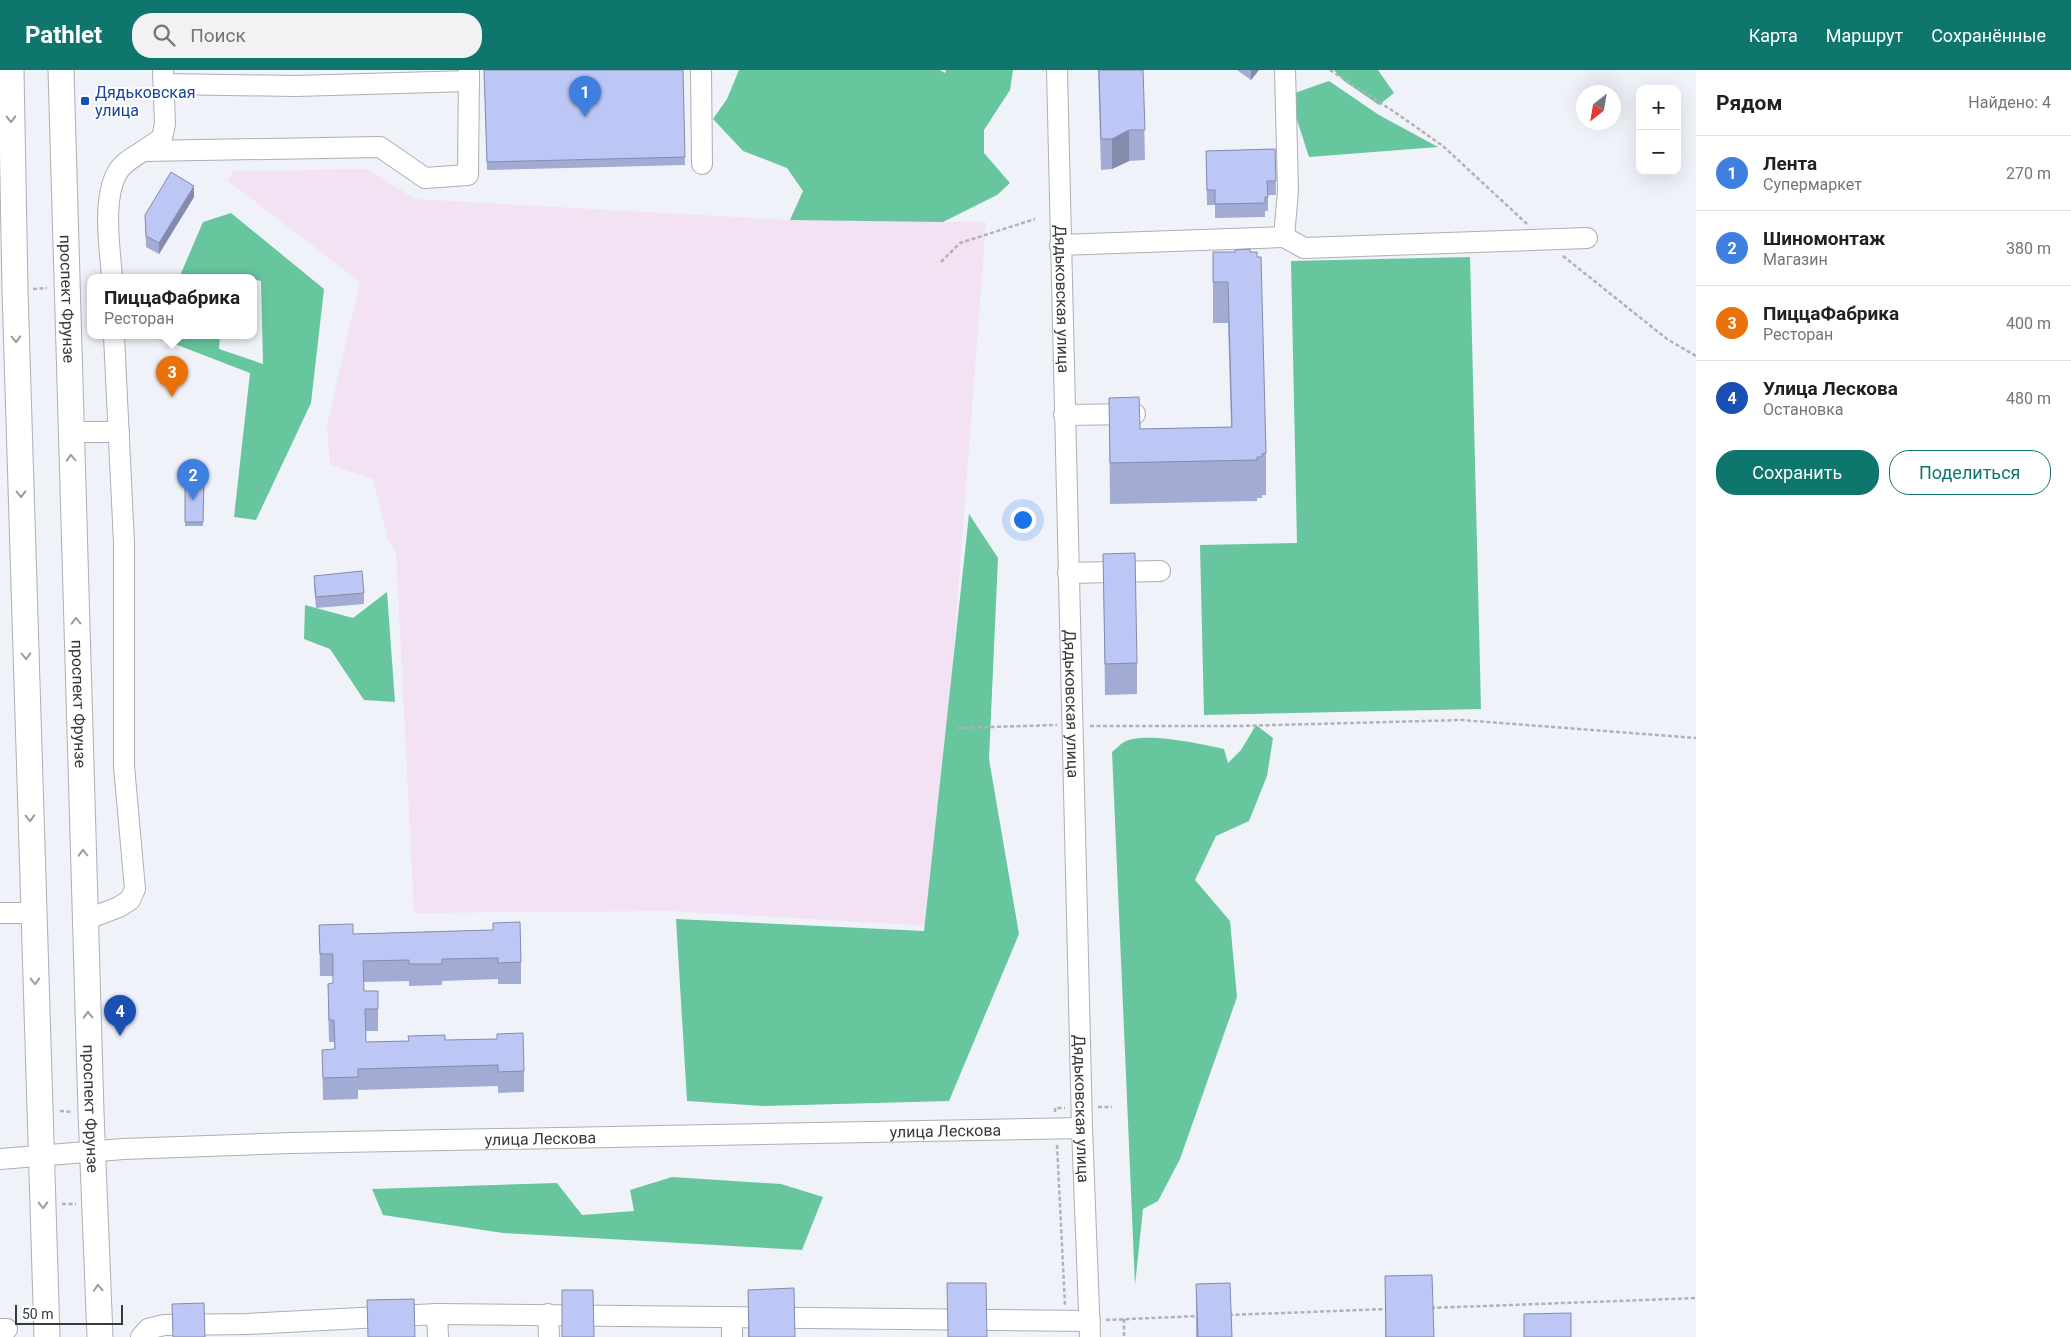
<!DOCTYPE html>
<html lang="ru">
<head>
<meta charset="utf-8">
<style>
	:root { --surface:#fff; --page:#f2f2f2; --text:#202124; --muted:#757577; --line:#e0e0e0; --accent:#0f766e }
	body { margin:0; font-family:Roboto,sans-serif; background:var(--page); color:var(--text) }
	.controls { position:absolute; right:15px; top:15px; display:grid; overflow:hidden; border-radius:10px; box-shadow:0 5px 20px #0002 }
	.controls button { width:45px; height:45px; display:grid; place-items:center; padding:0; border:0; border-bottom:1px solid var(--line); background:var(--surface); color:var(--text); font:25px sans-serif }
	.compass { position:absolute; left:1576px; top:15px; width:45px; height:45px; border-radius:50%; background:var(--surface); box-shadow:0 5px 20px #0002; rotate:211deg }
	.scale { position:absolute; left:15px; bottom:12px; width:108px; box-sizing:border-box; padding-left:5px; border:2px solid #38393b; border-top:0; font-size:14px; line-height:18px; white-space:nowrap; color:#38393b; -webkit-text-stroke:4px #fff; paint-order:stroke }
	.you { position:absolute; left:1022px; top:449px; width:18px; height:18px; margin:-12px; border:4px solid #fff; border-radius:50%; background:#1a73e8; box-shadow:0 0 0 8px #1a73e833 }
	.badge { display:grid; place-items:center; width:32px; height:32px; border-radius:50%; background:var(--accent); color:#fff; font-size:16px; font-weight:700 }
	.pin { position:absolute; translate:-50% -41px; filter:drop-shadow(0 1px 2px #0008) }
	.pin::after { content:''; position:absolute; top:26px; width:18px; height:15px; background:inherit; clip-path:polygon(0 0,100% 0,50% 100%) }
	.popup { position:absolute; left:87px; top:204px; width:170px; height:65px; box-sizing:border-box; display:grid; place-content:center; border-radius:10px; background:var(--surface); filter:drop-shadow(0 1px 4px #0005); font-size:16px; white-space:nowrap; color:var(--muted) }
	.popup b { font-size:19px; color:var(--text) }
	.popup::after { content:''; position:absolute; left:50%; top:100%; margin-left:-10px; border:10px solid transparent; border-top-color:var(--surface) }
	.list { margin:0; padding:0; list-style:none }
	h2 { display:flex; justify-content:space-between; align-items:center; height:65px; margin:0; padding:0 20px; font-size:21px }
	h2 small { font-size:16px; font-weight:400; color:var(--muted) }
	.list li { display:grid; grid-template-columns:32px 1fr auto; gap:15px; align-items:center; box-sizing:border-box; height:75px; padding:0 20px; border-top:1px solid var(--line) }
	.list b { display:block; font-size:19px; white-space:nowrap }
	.list p { margin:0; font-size:16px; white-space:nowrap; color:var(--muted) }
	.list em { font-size:16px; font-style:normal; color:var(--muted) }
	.actions { display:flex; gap:10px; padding:15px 20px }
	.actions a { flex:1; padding:11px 0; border:1px solid var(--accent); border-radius:20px; text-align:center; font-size:18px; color:var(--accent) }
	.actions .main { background:var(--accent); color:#fff }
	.icon { flex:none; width:28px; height:28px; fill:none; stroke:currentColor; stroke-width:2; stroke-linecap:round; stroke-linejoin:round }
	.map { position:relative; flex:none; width:1696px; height:1267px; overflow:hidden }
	header { display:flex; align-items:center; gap:30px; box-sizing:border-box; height:70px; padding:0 25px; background:var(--accent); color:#fff }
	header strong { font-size:24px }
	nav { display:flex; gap:28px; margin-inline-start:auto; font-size:18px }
	.search { width:350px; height:45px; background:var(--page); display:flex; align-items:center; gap:12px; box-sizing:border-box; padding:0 18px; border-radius:20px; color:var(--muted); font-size:19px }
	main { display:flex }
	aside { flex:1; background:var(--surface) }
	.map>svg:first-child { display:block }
</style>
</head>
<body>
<header>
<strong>Pathlet</strong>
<div class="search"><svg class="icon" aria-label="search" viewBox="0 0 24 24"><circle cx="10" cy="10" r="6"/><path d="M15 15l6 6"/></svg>Поиск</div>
<nav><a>Карта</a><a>Маршрут</a><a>Сохранённые</a></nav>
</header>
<main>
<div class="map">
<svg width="1696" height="1267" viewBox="0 0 1696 1267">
	<rect width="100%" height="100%" fill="#f0f2f9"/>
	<path fill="#f2e2f4" d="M 367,99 L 415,129 L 790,150 L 986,152 L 933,856 L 670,841 L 414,843 L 396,483 L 388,470 L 373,409 L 330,395 L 327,355 L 360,212 L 227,110 L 234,101 Z"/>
	<path fill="#67c69e" d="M 739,0 L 940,0 L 945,3 L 946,0 L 1013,0 L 1010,20 L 984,60 L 984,83 L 1010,113 L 997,125 L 943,152 L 790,150 L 803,121 L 787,98 L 743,81 L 713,49 L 727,29 Z
		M 1334,0 L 1378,0 L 1394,23 L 1379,35 L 1344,11 Z
		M 1329,11 L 1379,45 L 1438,77 L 1309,87 L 1289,25 Z
		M 231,143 L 324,219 L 311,333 L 256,450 L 234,447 L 250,303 L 154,266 L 220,266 L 219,279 L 263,294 L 261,211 L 242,206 L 238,208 L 179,208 L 203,152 Z
		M 1470,187 L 1481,639 L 1204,645 L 1200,475 L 1297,473 L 1291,191 Z
		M 969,444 L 998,488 L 989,689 L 1019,864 L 949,1031 L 764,1036 L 687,1031 L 676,849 L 924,861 Z
		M 387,522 L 395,632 L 364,630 L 330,579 L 304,569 L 305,535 L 353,548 Z
		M 1256,655 L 1273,668 L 1267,706 L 1249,751 L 1216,766 L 1195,810 L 1230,851 L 1237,927 L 1180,1089 L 1158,1131 L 1143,1139 L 1135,1215 L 1112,682 C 1116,679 1120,674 1124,672 C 1144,661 1202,674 1224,679 L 1228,693 L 1241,680 Z
		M 672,1107 L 781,1114 L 823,1127 L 802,1180 L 503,1163 L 383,1145 L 372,1119 L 557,1113 L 582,1145 L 634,1141 L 630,1120 Z"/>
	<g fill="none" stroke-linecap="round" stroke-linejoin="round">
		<defs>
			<g id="minor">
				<path d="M 701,0 L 702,94"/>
				<path id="s1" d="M 1057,0 L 1082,1058 L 1090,1267"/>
				<path d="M 164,14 L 296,16 L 469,11"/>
				<path d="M 143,81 L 162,68 L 165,54 L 163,1"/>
				<path d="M 1284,167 L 1304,178 L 1587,168"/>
				<path d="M 1060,175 L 1284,167 L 1288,121 L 1285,0"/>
				<path d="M 112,208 C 110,179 102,130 117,103 C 122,93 134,87 143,81 L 380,77 L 425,108 L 468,105 L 469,0"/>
				<path d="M 1064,345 L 1135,344"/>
				<path d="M 70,362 L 119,362"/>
				<path d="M 1068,503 L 1160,501"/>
				<path d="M 0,843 L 33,843"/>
				<path d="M 85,850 L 119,837 L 130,830 L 135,819 L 124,696 L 124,473 L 114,266"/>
				<path id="s2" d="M 0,1089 L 123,1079 L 291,1073 L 1082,1058"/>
				<path d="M 437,1244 L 1090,1251"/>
				<path d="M 548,1244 L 549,1267"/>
				<path d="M 732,1247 L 732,1267"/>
				<path d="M 0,1259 L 7,1259"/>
				<path d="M 141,1267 L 148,1259 L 164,1255 L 247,1254 L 437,1244 L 438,1267"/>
			</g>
			<g id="major">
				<path d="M 11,0 L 15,220 L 47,1267"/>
				<path id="s3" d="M 61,0 L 91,1042 L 100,1267"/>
			</g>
		</defs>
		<use href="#minor" stroke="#adafb5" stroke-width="22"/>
		<use href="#major" stroke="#adafb5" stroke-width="27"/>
		<path stroke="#b0b2b7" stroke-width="2.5" stroke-dasharray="4 2.5" stroke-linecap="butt" d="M 1330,0 L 1396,43 L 1443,76 L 1527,154
			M 1563,186 L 1667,269 L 1696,286
			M 941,192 L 960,173 L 1035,149
			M 33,219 L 47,218
			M 1090,656 L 1239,656 L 1462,650 L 1696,668
			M 958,658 L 1057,655
			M 1098,1037 L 1112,1037
			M 60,1041 L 72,1042
			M 1055,1042 L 1055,1038 L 1065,1038
			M 1057,1075 L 1065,1235
			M 62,1134 L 76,1134
			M 1431,1238 L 1696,1228
			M 1229,1245 L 1388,1239
			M 1124,1249 L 1124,1267
			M 1106,1250 L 1198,1246"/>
		<use href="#minor" stroke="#fff" stroke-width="20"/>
		<use href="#major" stroke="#fff" stroke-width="25"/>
	</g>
	<path fill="#a2abd3" d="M 484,0 L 683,0 L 685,95 L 487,100 Z
		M 1098,0 L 1143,0 L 1145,90 L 1129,91 L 1112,99 L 1101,100 Z
		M 1237,0 L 1259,0 L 1251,10 Z
		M 1275,79 L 1276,125 L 1268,125 L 1268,141 L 1265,141 L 1265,147 L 1215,148 L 1215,135 L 1207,135 L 1206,81 Z
		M 194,127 L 159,184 L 146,177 L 145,145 Z
		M 1213,182 L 1235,182 L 1266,383 L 1266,425 L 1262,425 L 1262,428 L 1257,428 L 1257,431 L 1110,434 L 1109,328 L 1140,359 L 1231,357 L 1228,253 L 1213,253 Z
		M 185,410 L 204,410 L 203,456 L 185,456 Z
		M 1103,484 L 1137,593 L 1137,624 L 1105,625 Z
		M 314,506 L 364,523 L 364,534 L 316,538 L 314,517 Z
		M 319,855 L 353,864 L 493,860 L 521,892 L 521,914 L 498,914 L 498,909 L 442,911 L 442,915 L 409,916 L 409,911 L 364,912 L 364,921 L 378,939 L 378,961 L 366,961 L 366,972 L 445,970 L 524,1001 L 524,1022 L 498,1023 L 498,1016 L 358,1020 L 358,1029 L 323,1030 L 322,980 L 334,979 L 334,972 L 329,972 L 328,935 L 328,914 L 333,913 L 333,906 L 320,906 Z
		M 1385,1206 L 1434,1267 L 1385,1267 Z
		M 1196,1214 L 1232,1267 L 1196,1267 Z
		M 748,1220 L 795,1267 L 748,1267 Z"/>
	<path fill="#848bac" d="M 1251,0 L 1259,0 L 1251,10 Z
		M 1129,60 L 1129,91 L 1112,99 L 1112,69 Z
		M 194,116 L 194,127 L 159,184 L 159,173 Z"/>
	<path fill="#bcc7f5" stroke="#848bac" d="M 484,0 L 683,0 L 685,87 L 487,92 Z
		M 1099,0 L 1143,0 L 1145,60 L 1129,60 L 1112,69 L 1101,69 Z
		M 1275,79 L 1276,111 L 1267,111 L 1268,127 L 1265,127 L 1265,133 L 1215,134 L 1215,120 L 1207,120 L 1206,81 Z
		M 171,102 L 194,116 L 159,173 L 146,166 L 145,145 Z
		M 1250,179 L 1250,182 L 1257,182 L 1257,187 L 1261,187 L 1266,383 L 1262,384 L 1262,387 L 1257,387 L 1257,390 L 1110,393 L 1109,328 L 1139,327 L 1140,359 L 1232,357 L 1228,212 L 1213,212 L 1213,182 L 1235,182 L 1235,180 Z
		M 185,410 L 204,410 L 203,452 L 185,452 Z
		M 1135,483 L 1137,593 L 1105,594 L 1103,484 Z
		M 362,501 L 364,523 L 316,527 L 314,506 Z
		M 520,852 L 521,892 L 498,893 L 498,888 L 442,889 L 442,894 L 409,894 L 409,890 L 363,891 L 364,921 L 378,921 L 378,939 L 365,939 L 366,972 L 409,971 L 408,966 L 445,965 L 445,970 L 497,969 L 497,964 L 523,963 L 524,1001 L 498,1002 L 498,995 L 358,999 L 358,1007 L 323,1008 L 322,980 L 335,979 L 334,950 L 329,950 L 328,914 L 333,913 L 333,884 L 320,884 L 319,855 L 353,854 L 353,864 L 493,860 L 493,853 Z
		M 1432,1205 L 1434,1267 L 1386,1267 L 1385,1206 Z
		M 947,1213 L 986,1213 L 987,1267 L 948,1267 Z
		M 1230,1213 L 1232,1267 L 1198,1267 L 1196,1214 Z
		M 794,1218 L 795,1267 L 749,1267 L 748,1220 Z
		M 562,1220 L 593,1220 L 594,1267 L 562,1267 Z
		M 414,1229 L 415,1267 L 368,1267 L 367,1230 Z
		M 204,1233 L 205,1267 L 173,1267 L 172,1234 Z
		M 1571,1243 L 1571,1267 L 1524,1267 L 1524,1244 Z"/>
	<defs><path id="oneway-chevron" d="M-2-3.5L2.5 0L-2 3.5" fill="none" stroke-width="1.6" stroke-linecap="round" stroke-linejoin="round" transform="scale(1.25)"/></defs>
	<g stroke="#9c9c9d">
		<use href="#oneway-chevron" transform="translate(11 49) rotate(89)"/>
		<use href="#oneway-chevron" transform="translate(16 269) rotate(88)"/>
		<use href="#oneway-chevron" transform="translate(71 388) rotate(-92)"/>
		<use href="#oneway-chevron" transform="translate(21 424) rotate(88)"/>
		<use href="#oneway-chevron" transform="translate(76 551) rotate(-92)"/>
		<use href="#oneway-chevron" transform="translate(26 586) rotate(88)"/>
		<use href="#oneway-chevron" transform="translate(30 748) rotate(88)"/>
		<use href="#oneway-chevron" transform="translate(83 783) rotate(-92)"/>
		<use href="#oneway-chevron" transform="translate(35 911) rotate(88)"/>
		<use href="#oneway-chevron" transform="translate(88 945) rotate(-92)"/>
		<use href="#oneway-chevron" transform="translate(43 1135) rotate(88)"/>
		<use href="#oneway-chevron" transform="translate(98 1218) rotate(-93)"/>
	</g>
	<rect fill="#1a4fb4" stroke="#fff" stroke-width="2" x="80" y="26" width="10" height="10" rx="2.5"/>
	<g text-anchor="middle" stroke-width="4" stroke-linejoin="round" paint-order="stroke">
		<g font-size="16" fill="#164399" stroke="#fff" text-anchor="start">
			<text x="95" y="28">Дядьковская<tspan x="95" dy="18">улица</tspan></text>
		</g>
		<g font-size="16" fill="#38393b" stroke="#fff">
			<text dy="6" stroke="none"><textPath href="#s3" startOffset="229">проспект Фрунзе</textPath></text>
			<text dy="6" stroke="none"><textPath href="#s1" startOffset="229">Дядьковская улица</textPath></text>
			<text dy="6" stroke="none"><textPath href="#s3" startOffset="634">проспект Фрунзе</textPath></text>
			<text dy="6" stroke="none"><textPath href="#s1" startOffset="634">Дядьковская улица</textPath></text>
			<text dy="6" stroke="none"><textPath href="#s3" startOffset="1039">проспект Фрунзе</textPath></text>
			<text dy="6" stroke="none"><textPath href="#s1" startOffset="1039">Дядьковская улица</textPath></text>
			<text dy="6" stroke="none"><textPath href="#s2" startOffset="946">улица Лескова</textPath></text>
			<text dy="6" stroke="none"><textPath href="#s2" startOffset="541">улица Лескова</textPath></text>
		</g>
	</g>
</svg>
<div class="controls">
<button>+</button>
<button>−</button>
</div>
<svg class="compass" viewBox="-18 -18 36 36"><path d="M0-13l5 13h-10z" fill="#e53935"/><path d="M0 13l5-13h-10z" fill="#757577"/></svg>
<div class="scale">50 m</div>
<div class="you"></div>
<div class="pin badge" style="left:585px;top:47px;background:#3f7fe0">1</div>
<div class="pin badge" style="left:193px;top:430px;background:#3f7fe0">2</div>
<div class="pin badge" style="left:172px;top:327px;background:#e8710a">3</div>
<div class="popup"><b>ПиццаФабрика</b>Ресторан</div>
<div class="pin badge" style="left:120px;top:966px;background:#1a4fb4">4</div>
</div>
<aside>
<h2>Рядом<small>Найдено: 4</small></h2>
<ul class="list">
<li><span class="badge" style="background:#3f7fe0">1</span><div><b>Лента</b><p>Супермаркет</p></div><em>270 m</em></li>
<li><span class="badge" style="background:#3f7fe0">2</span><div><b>Шиномонтаж</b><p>Магазин</p></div><em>380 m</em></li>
<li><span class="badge" style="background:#e8710a">3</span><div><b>ПиццаФабрика</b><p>Ресторан</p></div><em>400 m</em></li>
<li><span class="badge" style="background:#1a4fb4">4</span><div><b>Улица Лескова</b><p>Остановка</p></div><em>480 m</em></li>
</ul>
<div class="actions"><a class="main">Сохранить</a><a>Поделиться</a></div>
</aside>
</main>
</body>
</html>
